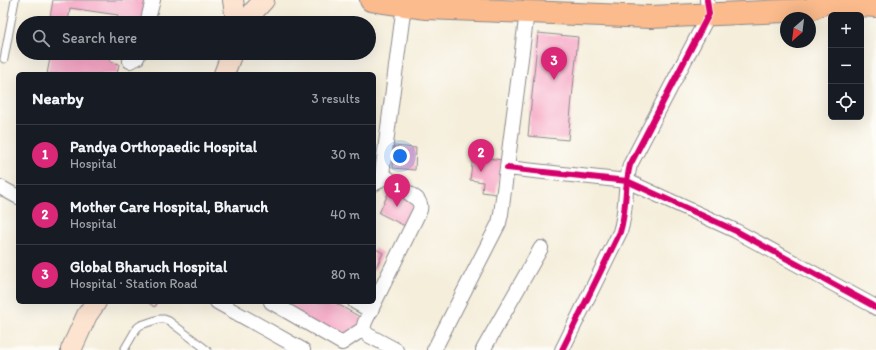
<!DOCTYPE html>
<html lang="en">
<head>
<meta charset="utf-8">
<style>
	:root { --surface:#171b24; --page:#20242c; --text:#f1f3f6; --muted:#9ea1a6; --line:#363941; --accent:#db2777 }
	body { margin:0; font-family:Itim,sans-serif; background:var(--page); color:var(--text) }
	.controls { position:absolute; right:12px; top:12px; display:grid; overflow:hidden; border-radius:6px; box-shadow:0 4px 16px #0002 }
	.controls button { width:36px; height:36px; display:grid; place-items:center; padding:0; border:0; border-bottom:1px solid var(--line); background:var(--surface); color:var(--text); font:20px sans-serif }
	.compass { position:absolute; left:780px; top:12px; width:36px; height:36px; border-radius:50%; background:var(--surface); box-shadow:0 4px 16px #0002; rotate:208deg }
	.you { position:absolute; left:400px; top:156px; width:14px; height:14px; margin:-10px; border:3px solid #fff; border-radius:50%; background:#1a73e8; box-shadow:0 0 0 6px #1a73e833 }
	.badge { display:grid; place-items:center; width:26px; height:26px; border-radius:50%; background:var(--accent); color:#fff; font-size:13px; font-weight:700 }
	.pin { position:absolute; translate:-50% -33px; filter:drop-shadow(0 1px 2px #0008) }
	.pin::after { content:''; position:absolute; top:21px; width:14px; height:12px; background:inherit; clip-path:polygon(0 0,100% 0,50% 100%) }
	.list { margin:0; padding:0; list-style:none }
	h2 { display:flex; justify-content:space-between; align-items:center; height:52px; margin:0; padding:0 16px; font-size:17px }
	h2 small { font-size:13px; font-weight:400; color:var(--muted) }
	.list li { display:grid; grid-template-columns:26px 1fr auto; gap:12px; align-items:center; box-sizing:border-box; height:60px; padding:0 16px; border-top:1px solid var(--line) }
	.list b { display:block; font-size:15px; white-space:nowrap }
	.list p { margin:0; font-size:13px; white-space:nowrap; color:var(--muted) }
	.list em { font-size:13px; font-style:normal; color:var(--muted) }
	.icon { flex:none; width:22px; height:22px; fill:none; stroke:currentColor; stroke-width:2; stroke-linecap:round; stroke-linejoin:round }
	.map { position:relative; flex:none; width:876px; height:350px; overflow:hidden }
	.search { position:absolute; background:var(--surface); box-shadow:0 4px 16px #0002; left:16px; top:16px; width:360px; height:44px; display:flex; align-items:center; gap:10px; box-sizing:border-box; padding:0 14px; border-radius:22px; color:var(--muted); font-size:15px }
	.panel { position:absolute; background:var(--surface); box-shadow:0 4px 16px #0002; left:16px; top:72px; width:360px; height:232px; border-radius:6px }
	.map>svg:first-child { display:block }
</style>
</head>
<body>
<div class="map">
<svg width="876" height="350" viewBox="0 0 876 350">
	<rect width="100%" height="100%" fill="#fdfcf7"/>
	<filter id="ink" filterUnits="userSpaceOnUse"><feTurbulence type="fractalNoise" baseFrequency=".025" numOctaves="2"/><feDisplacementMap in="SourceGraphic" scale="8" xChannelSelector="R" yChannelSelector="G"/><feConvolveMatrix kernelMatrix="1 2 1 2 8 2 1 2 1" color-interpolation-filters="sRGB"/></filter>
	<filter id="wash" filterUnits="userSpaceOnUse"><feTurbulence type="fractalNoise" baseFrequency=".012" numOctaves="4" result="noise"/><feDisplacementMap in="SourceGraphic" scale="16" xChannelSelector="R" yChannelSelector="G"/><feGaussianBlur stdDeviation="0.9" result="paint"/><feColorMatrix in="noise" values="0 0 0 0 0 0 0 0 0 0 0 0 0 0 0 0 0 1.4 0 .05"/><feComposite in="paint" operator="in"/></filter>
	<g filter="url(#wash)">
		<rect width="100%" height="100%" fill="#f5eedb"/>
		<g id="blocks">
			<path fill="#f6a2c2" d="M 53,0 L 149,0 L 143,23 L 117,23 L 118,15 L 70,8 L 68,23 L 49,23 Z
				M 538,33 L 578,37 L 568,140 L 528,136 Z
				M 51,53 L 66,54 L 66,53 L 111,53 L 110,62 L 119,64 L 117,74 L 47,74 Z
				M 394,146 L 416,148 L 415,170 L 393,168 Z
				M 473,156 L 502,160 L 496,194 L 482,192 L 483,182 L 470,180 Z
				M 390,190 L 416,202 L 405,226 L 379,213 Z
				M 374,248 L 383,253 L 374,271 Z
				M 147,302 L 158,302 L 155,307 Z
				M 273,302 L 334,302 L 365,320 L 349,346 Z"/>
		</g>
	</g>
	<g filter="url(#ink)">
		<use href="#blocks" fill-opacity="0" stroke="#8c888b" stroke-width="1"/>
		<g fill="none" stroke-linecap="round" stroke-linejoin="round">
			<defs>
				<path id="lane" d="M 4,59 L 15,0
					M 124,350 L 135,331 L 138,327 L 141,325 L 159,319 L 164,319 L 169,321 L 207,350"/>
				<path id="street" d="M 147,23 L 153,0
					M 130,61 L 137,58 L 139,53
					M 507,168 L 627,181 L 736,231 L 872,305 L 876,308
					M 382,174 L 417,199 C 420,203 421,205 420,210 L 365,322 L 363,329 L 368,335 L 396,350
					M 374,184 C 379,182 381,179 382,174 L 404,5
					M 0,187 L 18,197
					M 217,302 L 303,350
					M 271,302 L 342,343 L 363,329
					M 355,302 L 371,311
					M 434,350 L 499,223 L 501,214 L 527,12
					M 483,350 L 541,248
					M 562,350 L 620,232 C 627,211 624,187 630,165 L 709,14 L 707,0"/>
				<path id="secondary" d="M 233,0 L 235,13 L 235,23
					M 247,23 L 254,11 L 264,0
					M 224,74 L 232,53
					M 71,350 L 87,315 L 96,302"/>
				<path id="primary" d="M 371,0 L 426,8 L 650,17 L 808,10 L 826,2
					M 819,0 C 838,5 857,5 876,6"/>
			</defs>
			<use href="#lane" stroke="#8c888b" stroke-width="9"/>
			<use href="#street" stroke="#8c888b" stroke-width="16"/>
			<use href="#secondary" stroke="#8c888b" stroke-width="22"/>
			<use href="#primary" stroke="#8c888b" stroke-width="24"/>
			<use href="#lane" stroke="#fff" stroke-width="7"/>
			<use href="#street" stroke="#fff" stroke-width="14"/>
			<use href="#secondary" stroke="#fde4d1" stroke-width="20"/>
			<use href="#primary" stroke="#fbbb8c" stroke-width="22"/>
			<defs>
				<path id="cycleway" d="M 507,168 L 627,181 L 736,231 L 872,305 L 876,308
					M 562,350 L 620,232 C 627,211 624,187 630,165 L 709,14 L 707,0"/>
			</defs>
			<use href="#cycleway" stroke="#fdfcf7" stroke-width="8"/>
			<use href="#cycleway" stroke="#d6006c" stroke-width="6"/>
		</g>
	</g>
</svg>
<div class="controls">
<button>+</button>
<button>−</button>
<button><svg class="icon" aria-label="locate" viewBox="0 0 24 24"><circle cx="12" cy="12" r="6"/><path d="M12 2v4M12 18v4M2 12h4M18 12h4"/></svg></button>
</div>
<svg class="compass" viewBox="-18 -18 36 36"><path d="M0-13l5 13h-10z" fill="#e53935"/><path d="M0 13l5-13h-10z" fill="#9ea1a6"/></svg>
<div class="you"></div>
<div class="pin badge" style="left:397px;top:207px">1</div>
<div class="pin badge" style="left:481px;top:172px">2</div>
<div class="pin badge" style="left:554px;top:80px">3</div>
<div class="search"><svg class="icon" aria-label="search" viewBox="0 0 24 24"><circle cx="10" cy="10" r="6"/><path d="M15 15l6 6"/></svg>Search here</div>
<section class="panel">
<h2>Nearby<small>3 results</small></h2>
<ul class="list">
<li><span class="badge">1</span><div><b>Pandya Orthopaedic Hospital</b><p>Hospital</p></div><em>30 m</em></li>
<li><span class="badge">2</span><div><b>Mother Care Hospital, Bharuch</b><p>Hospital</p></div><em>40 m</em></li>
<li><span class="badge">3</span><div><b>Global Bharuch Hospital</b><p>Hospital · Station Road</p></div><em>80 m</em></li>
</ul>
</section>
</div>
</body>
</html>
